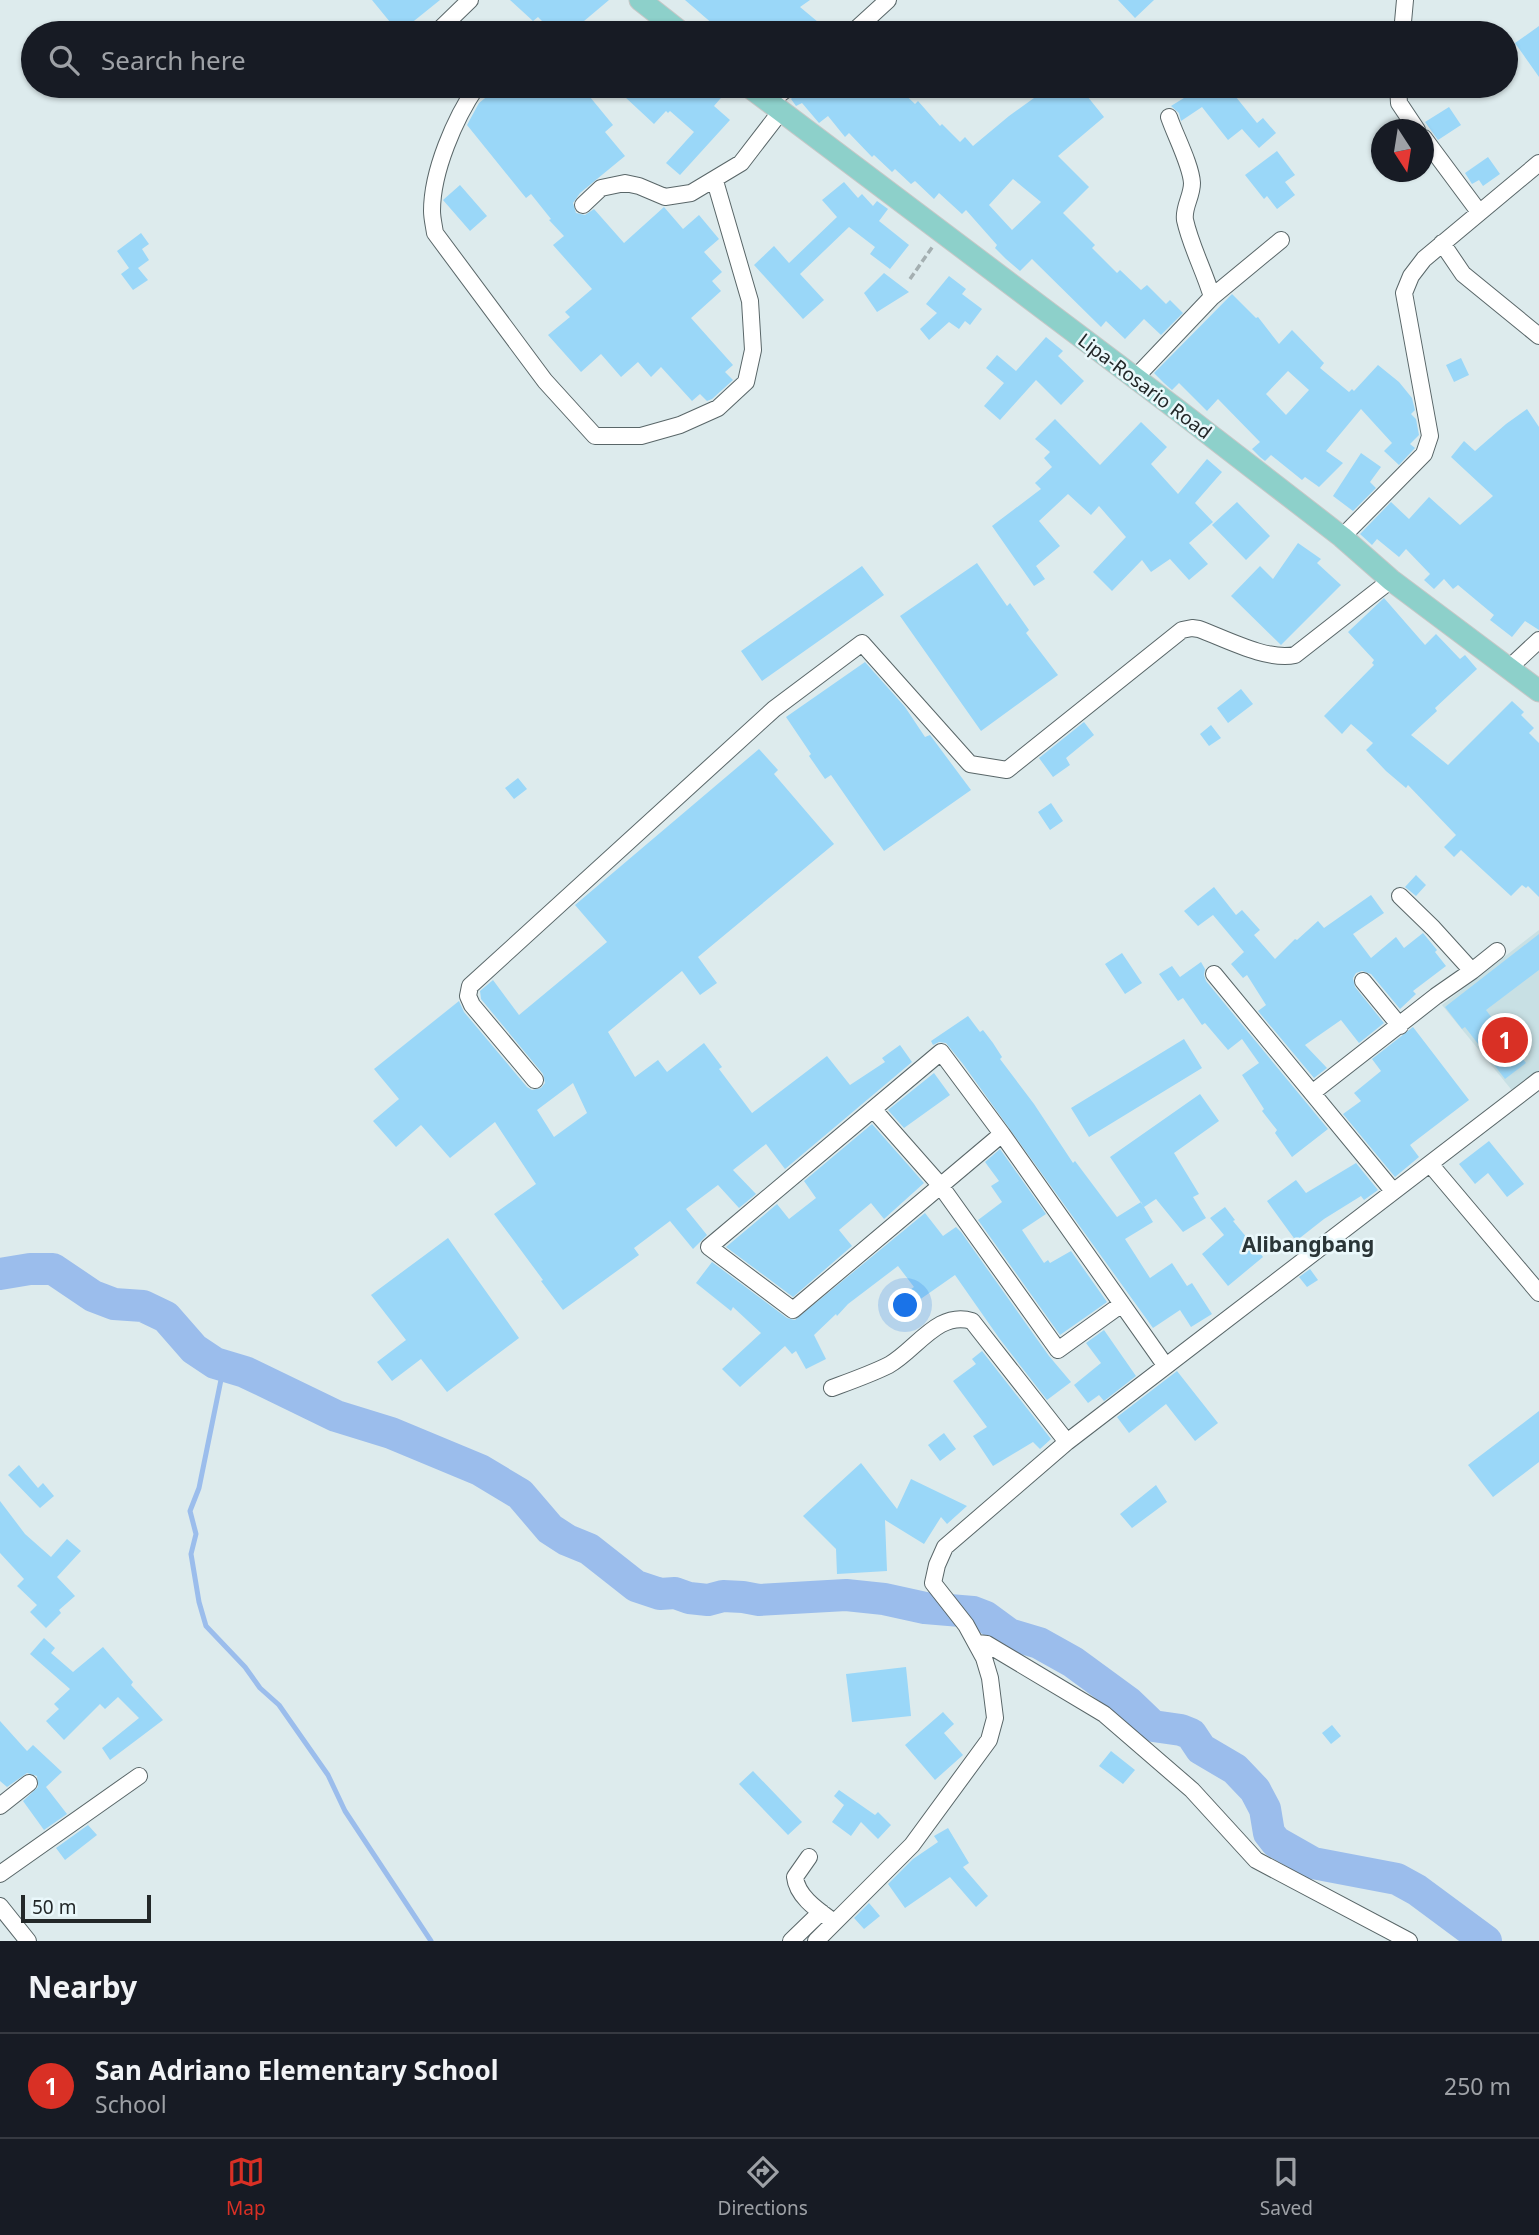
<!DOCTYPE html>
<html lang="en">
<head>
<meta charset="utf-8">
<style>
	:root { --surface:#171b24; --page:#242831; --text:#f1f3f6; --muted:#9ea1a6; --line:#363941; --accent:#d93025 }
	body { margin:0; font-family:"Noto Sans",sans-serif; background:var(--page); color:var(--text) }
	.compass { position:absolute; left:1371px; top:119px; width:63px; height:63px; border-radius:50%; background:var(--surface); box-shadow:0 2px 5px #0004; rotate:168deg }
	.scale { position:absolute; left:21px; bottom:18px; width:130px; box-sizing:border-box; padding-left:7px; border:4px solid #232829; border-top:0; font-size:19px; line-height:24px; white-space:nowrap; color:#232829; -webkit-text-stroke:5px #eaf8fb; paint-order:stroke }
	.you { position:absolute; left:906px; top:1306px; width:24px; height:24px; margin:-18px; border:5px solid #fff; border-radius:50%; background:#1a73e8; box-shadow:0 0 0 10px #1a73e833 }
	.badge { display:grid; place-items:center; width:46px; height:46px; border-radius:50%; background:var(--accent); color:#fff; font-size:23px; font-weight:700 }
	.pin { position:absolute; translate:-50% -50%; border:4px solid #fff; box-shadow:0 2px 7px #0006 }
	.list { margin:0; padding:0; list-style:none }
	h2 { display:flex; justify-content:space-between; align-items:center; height:91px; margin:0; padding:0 28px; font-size:30px }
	h2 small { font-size:23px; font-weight:400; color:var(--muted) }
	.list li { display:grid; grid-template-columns:46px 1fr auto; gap:21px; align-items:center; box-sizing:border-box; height:105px; padding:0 28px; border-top:2px solid var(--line) }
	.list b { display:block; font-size:26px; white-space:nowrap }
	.list p { margin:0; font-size:23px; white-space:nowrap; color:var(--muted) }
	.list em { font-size:23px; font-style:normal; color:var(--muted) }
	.icon { flex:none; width:38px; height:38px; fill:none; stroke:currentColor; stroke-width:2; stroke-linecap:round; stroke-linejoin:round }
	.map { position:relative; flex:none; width:1539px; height:1941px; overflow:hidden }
	.search { position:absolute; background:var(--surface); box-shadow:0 2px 5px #0004; left:21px; right:21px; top:21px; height:77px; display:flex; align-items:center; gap:18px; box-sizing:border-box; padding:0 24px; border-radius:38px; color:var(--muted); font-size:26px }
	.sheet { height:196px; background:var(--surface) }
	nav { display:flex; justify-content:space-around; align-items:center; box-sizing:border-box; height:98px; border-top:2px solid var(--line); background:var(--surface); font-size:19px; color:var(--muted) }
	nav a { display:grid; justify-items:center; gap:4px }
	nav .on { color:var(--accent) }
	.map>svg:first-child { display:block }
</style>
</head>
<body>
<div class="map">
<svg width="1539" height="1941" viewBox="0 0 1539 1941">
	<rect width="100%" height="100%" fill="#ddebed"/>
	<path fill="#c8e0e4" d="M 1539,930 L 1539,1075 L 1515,1094 L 1442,1005 Z"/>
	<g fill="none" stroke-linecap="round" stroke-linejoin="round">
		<path stroke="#9bbdec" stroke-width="5" d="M 224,1365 L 199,1488 L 190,1511 L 196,1534 L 191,1554 L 199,1602 L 206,1626 L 245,1667 L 260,1688 L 279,1705 L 328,1775 L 345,1811 L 431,1941"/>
		<path stroke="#9bbdec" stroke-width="32" d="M 0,1274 L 30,1269 L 53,1269 L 93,1296 L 114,1304 L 143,1306 L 166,1317 L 194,1349 L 215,1363 L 245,1372 L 336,1416 L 391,1433 L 480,1470 L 520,1494 L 550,1529 L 567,1540 L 589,1549 L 636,1586 L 660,1594 L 675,1593 L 689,1598 L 708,1600 L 723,1596 L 743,1597 L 759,1600 L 846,1595 L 884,1599 L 925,1608 L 973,1612 L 986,1617 L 1009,1634 L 1039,1643 L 1073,1662 L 1129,1703 L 1153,1726 L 1181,1730 L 1191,1734 L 1201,1749 L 1235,1769 L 1255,1790 L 1265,1809 L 1269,1833 L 1276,1842 L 1313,1863 L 1397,1879 L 1417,1890 L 1486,1941"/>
	</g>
	<path fill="#9ad7f8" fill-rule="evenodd" d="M 372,0 L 440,0 L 399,33 Z
		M 510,0 L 609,0 L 571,32 L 562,21 L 552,31 L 538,17 L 533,21 Z
		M 685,0 L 810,0 L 800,7 L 818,22 L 809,33 L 706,33 L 714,25 Z
		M 1118,0 L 1154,0 L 1135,18 Z
		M 1539,26 L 1539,77 L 1515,43 Z
		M 500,86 L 581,86 L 613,125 L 605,132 L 625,156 L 580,193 L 573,203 L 576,213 L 585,215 L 594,209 L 624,243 L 664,207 L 683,229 L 699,215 L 719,239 L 704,252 L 722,272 L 712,281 L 721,291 L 691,318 L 733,365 L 725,372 L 733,380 L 712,399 L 707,401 L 700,394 L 692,401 L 661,367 L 651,377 L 638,362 L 621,377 L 601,354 L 581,372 L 548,335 L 570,317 L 565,312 L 592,289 L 553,245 L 564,236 L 549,220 L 551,219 L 531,194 L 526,198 L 467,125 L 479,103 Z
		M 636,86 L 718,86 L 726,92 L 714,106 L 730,120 L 680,175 L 666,163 L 694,132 L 670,111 L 668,113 L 666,111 L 654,124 L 625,97 Z
		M 800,86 L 896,86 L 915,104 L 918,101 L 940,126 L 942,124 L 960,142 L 965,137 L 973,146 L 1009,116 L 1034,98 L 1030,93 L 1041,86 L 1079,86 L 1104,117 L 1058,156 L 1089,187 L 1063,213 L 1095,245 L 1092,248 L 1117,273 L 1120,270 L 1141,290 L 1147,285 L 1166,304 L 1170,300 L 1183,313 L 1161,335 L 1144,319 L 1125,339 L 1106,321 L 1101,327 L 1032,259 L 1020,271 L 1006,259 L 995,248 L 997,245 L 966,210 L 962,214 L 939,193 L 934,199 L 915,181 L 911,184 L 895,169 L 892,172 L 874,155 L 872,157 L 849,133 L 845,137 L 828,116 L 819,123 L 802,103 L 796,106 L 791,99 L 799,90 ZM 1013,179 L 1041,202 L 1012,230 L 989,205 Z
		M 1186,86 L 1227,86 L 1257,123 L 1263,118 L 1276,133 L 1259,148 L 1242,129 L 1228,140 L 1202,107 L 1181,121 L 1179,113 L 1171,106 L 1192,93 Z
		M 1449,107 L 1461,125 L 1438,140 L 1425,122 Z
		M 1277,151 L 1295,175 L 1285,182 L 1295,195 L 1277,209 L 1267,196 L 1264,199 L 1245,175 Z
		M 1488,157 L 1500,174 L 1483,186 L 1479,180 L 1472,184 L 1465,173 Z
		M 844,182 L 858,198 L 862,194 L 873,206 L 877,201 L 888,209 L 879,221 L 909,245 L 890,269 L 870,254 L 875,247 L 849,227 L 800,274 L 824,300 L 803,319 L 754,265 L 774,246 L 789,263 L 837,217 L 822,200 Z
		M 460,185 L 487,216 L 470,231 L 443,200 Z
		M 141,233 L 149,244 L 142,249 L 149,260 L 138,268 L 148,280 L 133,290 L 121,274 L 129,268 L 117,251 Z
		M 884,273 L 909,292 L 877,312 L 864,293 Z
		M 949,276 L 966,289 L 962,294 L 982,309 L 970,325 L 965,321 L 959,329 L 949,322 L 929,340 L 920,329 L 937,313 L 926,304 Z
		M 1232,294 L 1256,318 L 1258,317 L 1279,344 L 1292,330 L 1324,363 L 1320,368 L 1349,392 L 1352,389 L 1354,391 L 1378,365 L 1399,382 L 1412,398 L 1415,410 L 1411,414 L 1416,419 L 1419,435 L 1410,444 L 1415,448 L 1399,465 L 1384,451 L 1392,443 L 1361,409 L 1326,451 L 1343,463 L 1319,487 L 1305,477 L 1302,480 L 1271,455 L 1265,461 L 1260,457 L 1252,449 L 1260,442 L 1218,399 L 1207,411 L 1179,383 L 1172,390 L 1164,383 L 1154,373 ZM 1288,371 L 1309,390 L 1286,415 L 1266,394 Z
		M 1046,337 L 1063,351 L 1058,356 L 1084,381 L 1061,405 L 1036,380 L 1000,420 L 984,406 L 1004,383 L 986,368 L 997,355 L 1016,371 Z
		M 1461,358 L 1469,375 L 1454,382 L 1446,365 Z
		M 1527,409 L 1539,427 L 1539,630 L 1525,621 L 1512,637 L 1490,620 L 1494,615 L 1458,585 L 1453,589 L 1444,579 L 1434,589 L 1424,580 L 1430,574 L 1406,549 L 1399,557 L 1377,539 L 1372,545 L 1360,534 L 1391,502 L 1409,519 L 1429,497 L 1460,525 L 1493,496 L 1451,457 L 1464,441 L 1475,451 L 1506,424 Z
		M 1055,419 L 1100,465 L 1141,422 L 1167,447 L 1151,464 L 1178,494 L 1207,459 L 1222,472 L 1195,503 L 1213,522 L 1189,543 L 1208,564 L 1189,580 L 1170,559 L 1151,572 L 1142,560 L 1112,591 L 1093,572 L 1126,537 L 1099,506 L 1091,515 L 1068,494 L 1039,521 L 1060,546 L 1036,566 L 1045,579 L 1034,586 L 992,526 L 1041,489 L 1035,483 L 1052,467 L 1044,458 L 1050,452 L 1035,439 Z
		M 1361,453 L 1381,467 L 1370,482 L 1376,488 L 1353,511 L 1333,496 Z
		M 1237,502 L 1270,536 L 1246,560 L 1212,525 Z
		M 1298,543 L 1321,559 L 1317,563 L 1341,585 L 1281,645 L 1231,596 L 1260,566 L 1273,579 Z
		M 977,563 L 1007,606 L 1010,603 L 1029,630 L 1026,633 L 1058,675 L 981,731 L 900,616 Z
		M 862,566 L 884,595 L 762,681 L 741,651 Z
		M 1384,598 L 1425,645 L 1436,634 L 1460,659 L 1465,655 L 1477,669 L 1435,708 L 1437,711 L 1411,735 L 1448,765 L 1512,701 L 1524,712 L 1521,715 L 1534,728 L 1529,733 L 1539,743 L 1539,897 L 1528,886 L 1526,888 L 1522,885 L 1511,896 L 1461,850 L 1454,857 L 1444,847 L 1456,835 L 1408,785 L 1406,788 L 1386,771 L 1366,750 L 1373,743 L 1351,724 L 1342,734 L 1324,716 L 1374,665 L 1372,663 L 1374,660 L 1348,632 Z
		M 865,662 L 905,707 L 925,737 L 930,735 L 971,790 L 884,851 L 831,775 L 825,779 L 809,756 L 811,754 L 786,717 Z
		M 1241,689 L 1253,704 L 1228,723 L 1217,708 Z
		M 1084,722 L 1094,735 L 1066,758 L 1070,765 L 1053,777 L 1039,758 Z
		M 1211,725 L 1221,738 L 1209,746 L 1200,734 Z
		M 759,749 L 778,770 L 774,774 L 834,844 L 698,957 L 717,983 L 700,995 L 682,971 L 608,1032 L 635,1077 L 658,1060 L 667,1072 L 704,1043 L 722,1067 L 719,1069 L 752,1113 L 827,1056 L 850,1085 L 885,1062 L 882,1058 L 900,1045 L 912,1062 L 785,1169 L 766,1144 L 733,1170 L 756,1194 L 739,1208 L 718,1185 L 686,1209 L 707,1235 L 693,1249 L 670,1221 L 634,1248 L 639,1255 L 563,1310 L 541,1281 L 543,1280 L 494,1214 L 536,1184 L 495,1122 L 450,1158 L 421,1125 L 396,1147 L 373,1121 L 399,1099 L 374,1069 L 459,1001 L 464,1012 L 527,1087 L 532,1090 L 541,1088 L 545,1083 L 543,1074 L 481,999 L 480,991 L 493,980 L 519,1015 L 607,942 L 575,905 ZM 573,1083 L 587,1113 L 554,1137 L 537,1110 Z
		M 518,778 L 527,789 L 514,799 L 505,788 Z
		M 1051,803 L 1063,821 L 1050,830 L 1038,812 Z
		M 1416,875 L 1426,885 L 1416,896 L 1405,887 Z
		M 1214,887 L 1236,915 L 1242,910 L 1260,930 L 1254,935 L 1275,959 L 1295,939 L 1297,940 L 1318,921 L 1324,928 L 1371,895 L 1384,913 L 1353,934 L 1371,958 L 1396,937 L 1404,948 L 1423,933 L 1437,950 L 1435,952 L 1446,966 L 1413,991 L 1416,994 L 1400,1009 L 1371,974 L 1362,971 L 1356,973 L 1353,978 L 1355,987 L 1384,1023 L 1359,1043 L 1341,1020 L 1305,1045 L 1327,1068 L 1314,1078 L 1258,1011 L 1266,1005 L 1247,975 L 1243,978 L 1231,964 L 1244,952 L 1213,915 L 1198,926 L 1184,911 Z
		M 1539,934 L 1539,970 L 1486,1010 L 1526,1063 L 1505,1079 L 1465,1027 L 1462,1029 L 1445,1007 Z
		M 1122,953 L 1142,983 L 1125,994 L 1105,964 Z
		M 1201,962 L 1205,969 L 1204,975 L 1206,981 L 1328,1129 L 1292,1157 L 1275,1133 L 1277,1130 L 1262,1111 L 1264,1109 L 1242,1075 L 1259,1063 L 1242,1039 L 1228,1050 L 1205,1023 L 1202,1025 L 1183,998 L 1178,1001 L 1159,974 L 1172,966 L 1180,977 Z
		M 968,1016 L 980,1032 L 983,1030 L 993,1043 L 1002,1057 L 1000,1059 L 1034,1104 L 1073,1163 L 1075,1161 L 1117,1217 L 1141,1202 L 1153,1222 L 1125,1239 L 1150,1278 L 1172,1263 L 1187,1286 L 1192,1283 L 1212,1314 L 1191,1327 L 1180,1310 L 1153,1328 L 963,1064 L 946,1043 L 939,1042 L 933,1045 L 931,1041 Z
		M 1413,1027 L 1469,1100 L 1410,1145 L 1419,1157 L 1395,1177 L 1343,1114 L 1361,1101 L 1354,1093 L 1381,1071 L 1372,1059 Z
		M 1184,1039 L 1202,1068 L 1089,1137 L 1071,1108 Z
		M 934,1073 L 950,1095 L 904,1128 L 888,1110 Z
		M 1200,1094 L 1219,1121 L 1174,1153 L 1199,1194 L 1193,1197 L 1206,1218 L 1183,1232 L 1156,1199 L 1144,1207 L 1110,1157 Z
		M 872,1124 L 924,1183 L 884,1219 L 871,1203 L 839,1230 L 852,1246 L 793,1297 L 726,1247 L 777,1204 L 789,1219 L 816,1198 L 804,1181 Z
		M 1489,1141 L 1524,1184 L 1507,1197 L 1488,1173 L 1475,1184 L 1459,1164 Z
		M 1000,1149 L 1046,1214 L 1022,1230 L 1044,1263 L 1048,1260 L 1050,1263 L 1071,1251 L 1107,1302 L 1060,1335 L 978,1220 L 1002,1202 L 991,1186 L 999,1181 L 985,1162 Z
		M 1356,1163 L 1378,1190 L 1364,1200 L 1361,1196 L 1324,1219 L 1296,1241 L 1267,1201 L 1296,1180 L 1306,1193 Z
		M 1225,1207 L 1235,1220 L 1233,1221 L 1263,1257 L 1228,1286 L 1202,1254 L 1224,1235 L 1210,1218 Z
		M 925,1213 L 943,1236 L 956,1227 L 961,1232 L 1049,1356 L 1071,1382 L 1047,1400 L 999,1338 L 955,1275 L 912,1305 L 904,1294 L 914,1287 L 898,1266 L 848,1304 L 837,1316 L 836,1314 L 814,1335 L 826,1359 L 806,1369 L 796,1351 L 792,1354 L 785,1346 L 740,1387 L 722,1369 L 761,1333 L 733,1307 L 731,1311 L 696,1283 L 712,1262 L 787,1318 L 795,1320 Z
		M 448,1238 L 519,1338 L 447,1392 L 421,1359 L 392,1381 L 377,1362 L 406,1340 L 371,1295 Z
		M 1310,1269 L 1318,1280 L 1307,1287 L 1299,1277 Z
		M 1104,1330 L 1136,1376 L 1104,1401 L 1099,1395 L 1088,1403 L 1074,1385 L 1101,1363 L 1086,1343 Z
		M 982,1351 L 1051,1439 L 1040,1449 L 1033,1442 L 993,1466 L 973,1436 L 987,1427 L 953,1381 L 976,1364 L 972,1359 Z
		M 1177,1371 L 1218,1423 L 1195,1441 L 1166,1404 L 1129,1433 L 1117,1417 Z
		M 1539,1411 L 1539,1462 L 1493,1497 L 1468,1465 Z
		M 944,1433 L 956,1449 L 940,1461 L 928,1445 Z
		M 861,1463 L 897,1509 L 911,1479 L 967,1506 L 947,1524 L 941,1517 L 924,1544 L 885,1520 L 887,1571 L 837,1574 L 836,1549 L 803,1516 Z
		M 19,1465 L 38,1488 L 43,1483 L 54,1496 L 40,1508 L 8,1475 Z
		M 1156,1485 L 1167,1502 L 1132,1528 L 1120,1514 Z
		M 0,1501 L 25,1534 L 51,1557 L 67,1539 L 81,1551 L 57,1577 L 75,1596 L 59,1610 L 61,1613 L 46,1628 L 30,1612 L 37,1605 L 17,1586 L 24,1579 L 0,1553 Z
		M 44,1638 L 55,1648 L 51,1653 L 73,1672 L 103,1647 L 133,1682 L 131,1685 L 163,1720 L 110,1760 L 102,1748 L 139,1718 L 118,1697 L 105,1709 L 100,1704 L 64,1740 L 46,1721 L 59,1709 L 54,1704 L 70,1689 L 30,1654 Z
		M 906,1667 L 911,1716 L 852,1722 L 846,1674 Z
		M 943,1712 L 954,1724 L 944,1733 L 963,1755 L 935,1780 L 905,1745 Z
		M 0,1721 L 27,1751 L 33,1745 L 62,1772 L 46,1787 L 67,1814 L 44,1830 L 23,1801 L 38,1787 L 37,1776 L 27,1773 L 7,1787 L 0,1781 Z
		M 1332,1725 L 1341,1736 L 1331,1744 L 1322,1733 Z
		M 1111,1751 L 1135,1770 L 1123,1784 L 1099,1766 Z
		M 753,1771 L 802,1822 L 788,1835 L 739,1784 Z
		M 839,1790 L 875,1815 L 878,1812 L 891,1825 L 878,1839 L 861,1822 L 851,1836 L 832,1822 L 844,1805 L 834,1796 Z
		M 88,1825 L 97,1835 L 65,1860 L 56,1848 Z
		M 948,1828 L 969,1863 L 963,1867 L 988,1896 L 976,1907 L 950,1877 L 905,1908 L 888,1884 L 913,1859 L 938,1842 L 934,1836 Z
		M 869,1903 L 880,1916 L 864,1929 L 854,1918 Z"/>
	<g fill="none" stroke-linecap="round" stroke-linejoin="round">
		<defs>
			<path id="minor" d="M 436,33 L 470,0
				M 852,33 L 888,0
				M 1402,33 L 1405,0
				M 477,86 C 455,118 432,171 432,211 C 432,218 434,226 435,233 L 545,381 L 595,436 L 641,436 L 680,425 L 718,408 L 746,382 L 753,350 L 750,301 L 715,181
				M 1398,86 L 1399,103 L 1417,130
				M 770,102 L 790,86
				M 1424,138 L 1479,212
				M 583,205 L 601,188 L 625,183 L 639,186 L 665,197 L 691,193 L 741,163 L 781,111
				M 1442,243 L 1463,274 L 1539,336
				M 1212,297 L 1281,240
				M 1135,378 L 1212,297 C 1204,270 1191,247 1185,220 C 1183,207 1192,197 1192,183 C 1191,165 1175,135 1169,117
				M 1342,537 L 1424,454 L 1430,436 L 1404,293 L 1411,276 L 1424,259 L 1539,163
				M 1509,668 L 1539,640
				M 1472,971 L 1497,951
				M 1214,974 L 1393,1191
				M 1363,981 L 1400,1026
				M 535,1080 L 472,1005 L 468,996 L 470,986 L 774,709 L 862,643 L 970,764 L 1007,770 L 1182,630 L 1192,628 L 1199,629 C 1226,639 1267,661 1295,655 L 1391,580
				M 1312,1093 L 1436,996 L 1472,971 L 1433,928 L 1400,896
				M 873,1109 L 940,1185 L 1058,1350 L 1122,1304
				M 1002,1134 L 793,1310 L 709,1247 L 941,1052 L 1002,1134 L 1165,1365
				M 1430,1164 L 1539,1293
				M 832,1388 C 851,1381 871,1374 889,1365 C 916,1350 938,1310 972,1321 L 1067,1442
				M 977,1643 L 987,1644 L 1104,1714 L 1192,1790 L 1256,1860 L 1409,1941
				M 0,1806 L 29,1783
				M 809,1857 L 795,1877 C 797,1897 819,1911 834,1922
				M 0,1874 L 139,1776
				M 0,1906 L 28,1941
				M 791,1941 L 821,1912
				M 816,1941 L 912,1845 L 989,1740 L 995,1718 L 990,1678 L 984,1658 L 966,1625 L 933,1583 L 937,1565 L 945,1547 L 1067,1442 L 1539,1080"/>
			<path id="major" d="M 640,0 L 682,33
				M 748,86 L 1179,411 L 1342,537 L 1391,580 L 1539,691"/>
		</defs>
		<use href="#minor" stroke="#596668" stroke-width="18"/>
		<use href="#major" stroke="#c6c7c7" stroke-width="23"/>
		<path stroke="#a4afb1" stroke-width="3.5" stroke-dasharray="7 3.5" stroke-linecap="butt" d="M 910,279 L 933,246"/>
		<use href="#minor" stroke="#fff" stroke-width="16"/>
		<use href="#major" stroke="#8dd0ca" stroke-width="21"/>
	</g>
	<g text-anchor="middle" stroke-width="5" stroke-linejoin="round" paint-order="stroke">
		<g font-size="19" fill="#232829" stroke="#eaf8fb">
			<text transform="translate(1145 386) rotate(37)" y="7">Lipa-Rosario Road</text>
		</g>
		<g font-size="21" font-weight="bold" fill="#2a3537" stroke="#eaf8fb">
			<text x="1308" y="1252">Alibangbang</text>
		</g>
	</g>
</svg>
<svg class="compass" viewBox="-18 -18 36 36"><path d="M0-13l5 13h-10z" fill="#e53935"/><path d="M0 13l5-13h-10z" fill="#9ea1a6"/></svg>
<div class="scale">50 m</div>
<div class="you"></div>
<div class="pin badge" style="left:1505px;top:1040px">1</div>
<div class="search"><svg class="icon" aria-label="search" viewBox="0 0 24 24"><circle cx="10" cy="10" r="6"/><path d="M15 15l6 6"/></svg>Search here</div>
</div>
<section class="sheet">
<h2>Nearby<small></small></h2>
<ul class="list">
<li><span class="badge">1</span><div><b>San Adriano Elementary School</b><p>School</p></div><em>250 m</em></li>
</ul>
</section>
<nav>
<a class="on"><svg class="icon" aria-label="map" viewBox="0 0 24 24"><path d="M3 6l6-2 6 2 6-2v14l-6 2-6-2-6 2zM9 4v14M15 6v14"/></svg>Map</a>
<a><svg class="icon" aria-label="directions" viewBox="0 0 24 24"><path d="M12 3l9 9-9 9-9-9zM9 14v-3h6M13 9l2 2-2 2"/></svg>Directions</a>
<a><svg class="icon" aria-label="saved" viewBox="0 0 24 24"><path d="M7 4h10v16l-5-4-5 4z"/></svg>Saved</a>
</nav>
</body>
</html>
